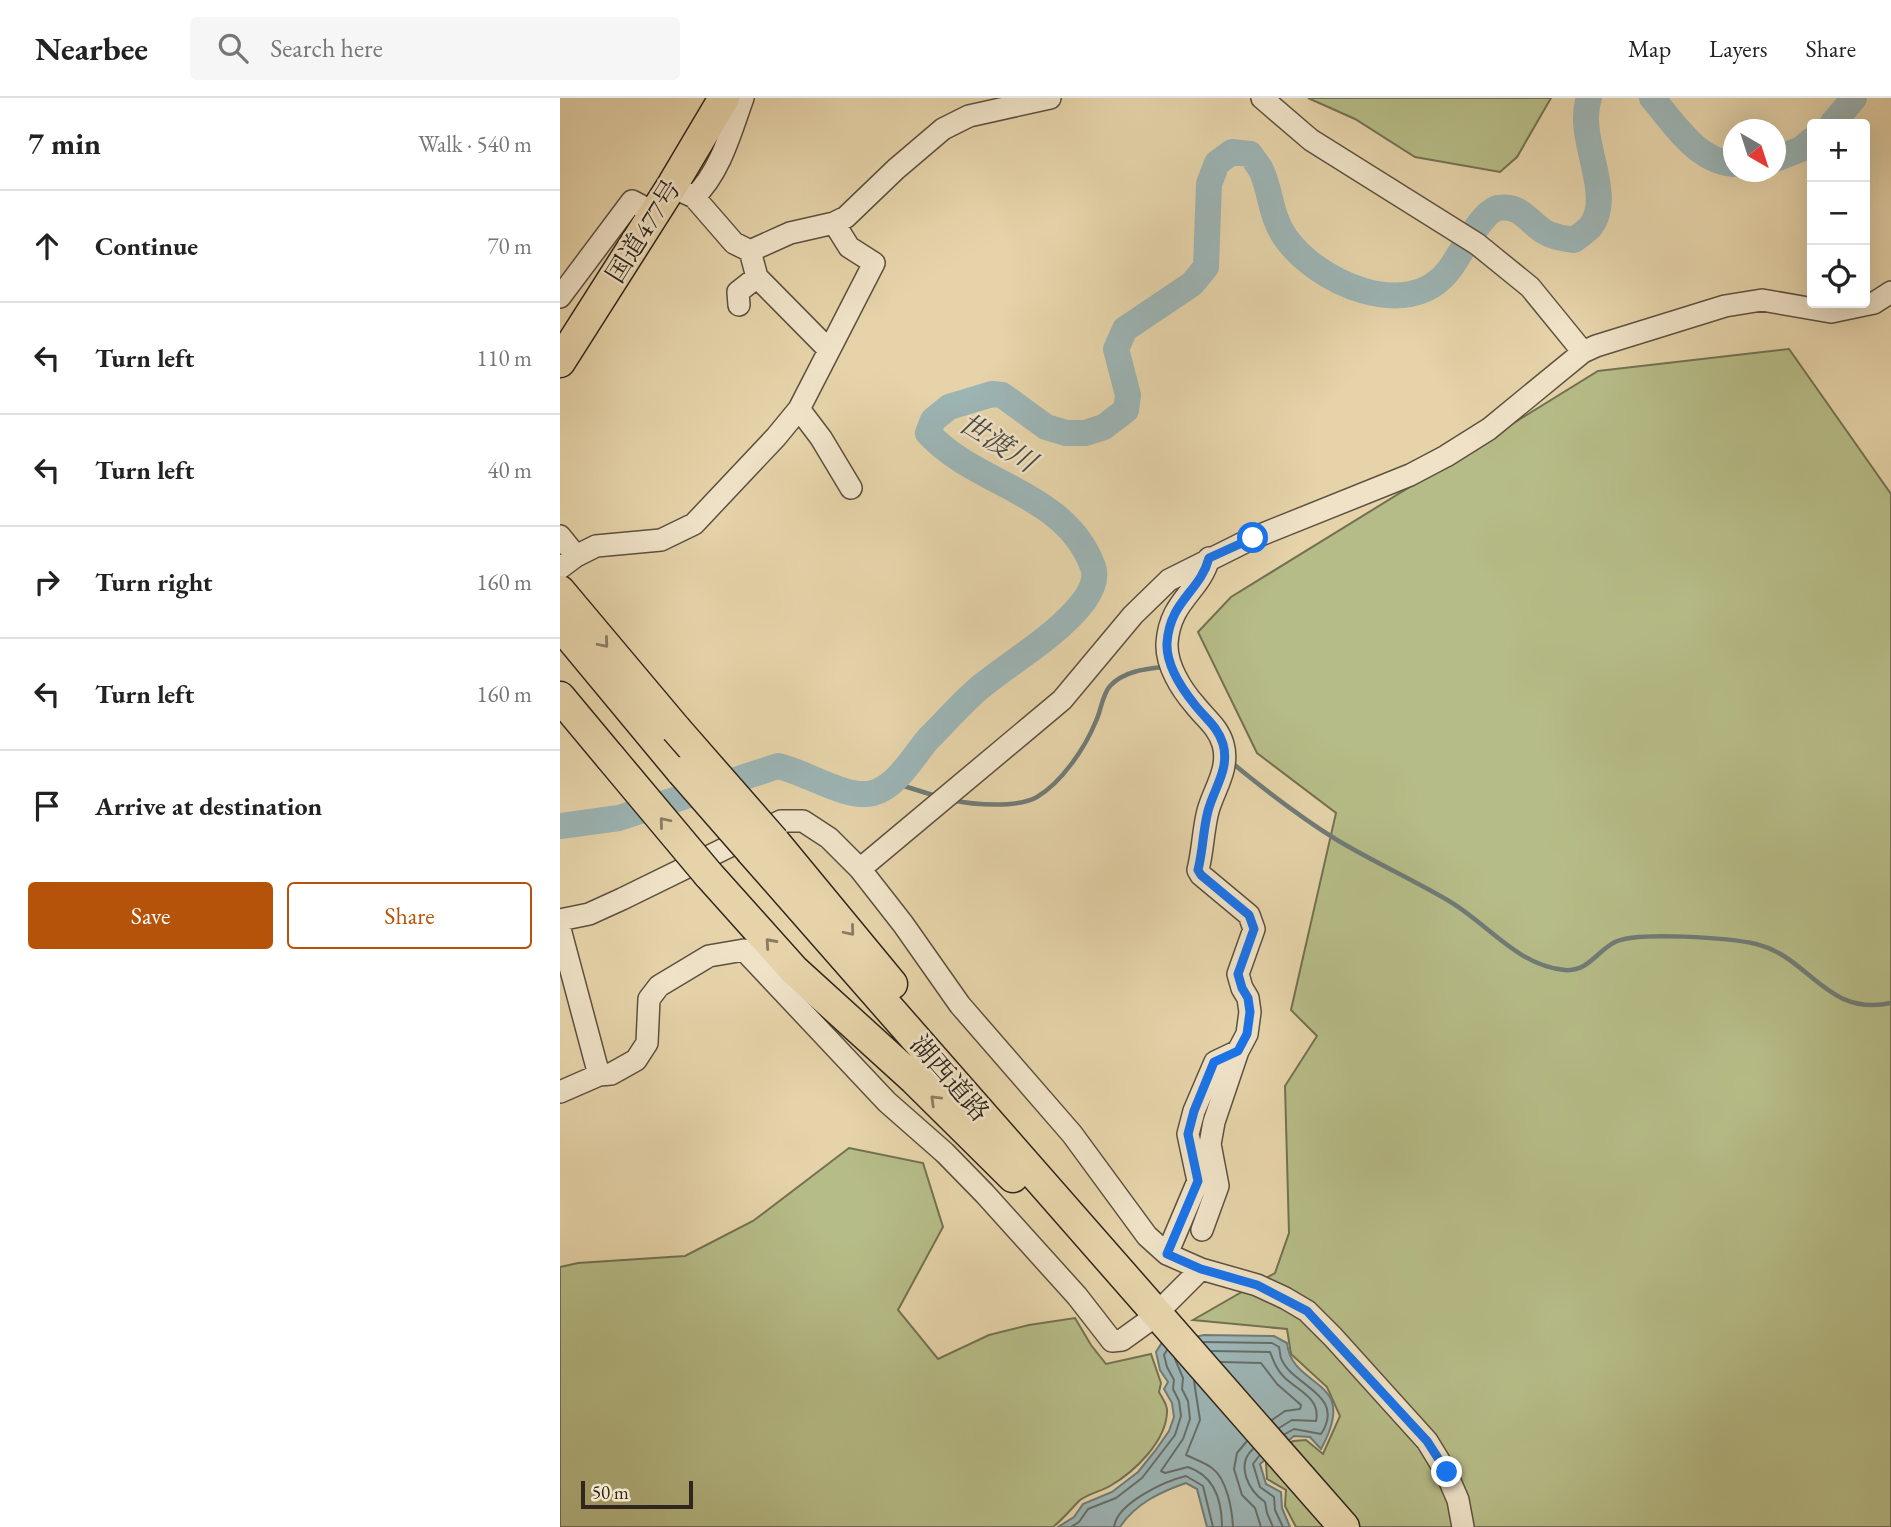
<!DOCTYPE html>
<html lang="en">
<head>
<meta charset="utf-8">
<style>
	:root { --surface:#fff; --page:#f6f6f6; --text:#222; --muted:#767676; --line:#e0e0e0; --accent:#b45309 }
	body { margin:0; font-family:"EB Garamond","Noto Serif JP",serif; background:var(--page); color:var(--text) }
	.controls { position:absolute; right:21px; top:21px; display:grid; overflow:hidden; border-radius:7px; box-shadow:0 7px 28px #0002 }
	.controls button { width:63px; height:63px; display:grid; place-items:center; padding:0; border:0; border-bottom:2px solid var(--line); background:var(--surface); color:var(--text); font:35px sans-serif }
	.compass { position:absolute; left:1163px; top:21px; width:63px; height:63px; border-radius:50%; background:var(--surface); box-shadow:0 7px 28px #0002; rotate:141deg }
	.scale { position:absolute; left:21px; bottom:18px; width:112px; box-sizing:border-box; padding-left:7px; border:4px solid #2f261c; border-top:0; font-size:19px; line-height:24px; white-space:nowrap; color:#2f261c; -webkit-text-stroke:5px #efe2c7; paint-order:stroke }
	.stop { position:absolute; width:21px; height:21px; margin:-16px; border:5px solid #1a73e8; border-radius:50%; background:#fff }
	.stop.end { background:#1a73e8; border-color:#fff; box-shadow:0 2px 7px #0008 }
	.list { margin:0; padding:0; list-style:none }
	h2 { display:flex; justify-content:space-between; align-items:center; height:91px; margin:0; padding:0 28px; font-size:30px }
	h2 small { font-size:23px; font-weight:400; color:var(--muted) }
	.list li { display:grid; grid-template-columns:46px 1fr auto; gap:21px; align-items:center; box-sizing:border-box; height:112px; padding:0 28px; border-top:2px solid var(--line) }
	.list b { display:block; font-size:26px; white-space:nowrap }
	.list em { font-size:23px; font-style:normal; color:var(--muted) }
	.actions { display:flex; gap:14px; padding:21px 28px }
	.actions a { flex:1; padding:16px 0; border:2px solid var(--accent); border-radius:7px; text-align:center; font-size:24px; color:var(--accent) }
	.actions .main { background:var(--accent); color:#fff }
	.icon { flex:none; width:38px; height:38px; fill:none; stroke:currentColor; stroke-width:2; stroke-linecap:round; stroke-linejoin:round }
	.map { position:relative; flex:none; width:1331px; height:1429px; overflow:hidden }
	header { display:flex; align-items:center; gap:42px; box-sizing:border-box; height:98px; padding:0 35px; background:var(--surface); border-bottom:2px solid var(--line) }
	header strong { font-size:33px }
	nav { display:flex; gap:38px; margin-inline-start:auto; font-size:24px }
	.search { width:490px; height:63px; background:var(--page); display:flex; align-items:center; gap:18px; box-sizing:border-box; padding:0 24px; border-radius:7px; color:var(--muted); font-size:26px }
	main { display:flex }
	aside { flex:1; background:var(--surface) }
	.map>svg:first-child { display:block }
</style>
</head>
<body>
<header>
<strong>Nearbee</strong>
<div class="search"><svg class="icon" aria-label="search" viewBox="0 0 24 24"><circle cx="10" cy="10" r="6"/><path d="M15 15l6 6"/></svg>Search here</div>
<nav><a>Map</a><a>Layers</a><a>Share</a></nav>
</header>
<main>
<aside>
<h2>7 min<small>Walk · 540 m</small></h2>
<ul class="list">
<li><svg class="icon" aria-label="ahead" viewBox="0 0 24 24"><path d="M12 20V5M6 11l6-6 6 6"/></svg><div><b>Continue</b></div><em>70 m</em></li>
<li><svg class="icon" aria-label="left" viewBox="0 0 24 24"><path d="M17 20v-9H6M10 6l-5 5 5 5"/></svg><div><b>Turn left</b></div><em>110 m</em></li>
<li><svg class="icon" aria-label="left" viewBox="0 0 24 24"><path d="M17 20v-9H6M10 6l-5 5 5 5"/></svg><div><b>Turn left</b></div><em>40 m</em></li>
<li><svg class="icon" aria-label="right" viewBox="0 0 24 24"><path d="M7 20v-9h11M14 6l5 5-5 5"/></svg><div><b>Turn right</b></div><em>160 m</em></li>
<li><svg class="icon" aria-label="left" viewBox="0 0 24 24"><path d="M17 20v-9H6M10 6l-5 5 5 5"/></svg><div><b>Turn left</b></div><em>160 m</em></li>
<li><svg class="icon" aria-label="arrive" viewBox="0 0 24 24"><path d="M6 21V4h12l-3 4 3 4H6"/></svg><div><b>Arrive at destination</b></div></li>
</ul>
<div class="actions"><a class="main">Save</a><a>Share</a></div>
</aside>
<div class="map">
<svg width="1331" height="1429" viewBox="0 0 1331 1429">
	<rect width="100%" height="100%" fill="#e6d3a9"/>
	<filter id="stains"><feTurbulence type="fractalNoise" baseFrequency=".00286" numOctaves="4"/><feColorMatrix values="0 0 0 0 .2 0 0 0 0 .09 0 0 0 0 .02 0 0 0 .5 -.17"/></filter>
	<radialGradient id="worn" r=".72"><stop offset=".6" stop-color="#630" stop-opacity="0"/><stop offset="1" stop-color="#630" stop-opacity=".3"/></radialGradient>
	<path fill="#b6bc87" stroke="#727152" stroke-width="2" d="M 748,0 L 991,0 L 957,59 L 940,74 L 855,59 L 795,21 Z
		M 1229,251 L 1331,396 L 1331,1429 L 736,1429 L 725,1408 L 726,1392 L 707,1381 L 706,1365 L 733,1343 L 746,1342 L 763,1356 L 780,1318 L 767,1289 L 731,1256 L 727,1231 L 633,1222 L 715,1175 L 729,1135 L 725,988 L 757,938 L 731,912 L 776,715 L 697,655 L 638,534 L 671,499 L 1038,273 Z
		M 289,1050 L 363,1065 L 383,1129 L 338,1212 L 378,1261 L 429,1237 L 469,1227 L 515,1220 L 531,1247 L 546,1266 L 591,1256 L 601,1285 L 599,1294 C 602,1300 608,1307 607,1314 C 606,1344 574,1374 550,1388 C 541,1393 528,1396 520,1402 C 511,1411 504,1420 493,1429 L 0,1429 L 0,1169 L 18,1165 L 125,1158 L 193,1123 Z"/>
	<path fill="#9cb4b4" stroke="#707b77" stroke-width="2" d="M 644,1237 L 714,1238 L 727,1245 C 732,1293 801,1278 761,1351 L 750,1339 L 734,1338 L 700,1366 L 706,1386 L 721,1394 L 722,1410 L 730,1429 L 647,1429 L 637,1391 L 626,1385 C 600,1394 575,1406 560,1429 L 498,1429 L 514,1419 L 523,1406 L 552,1394 L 578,1374 L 595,1353 L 609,1333 L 614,1319 L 612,1305 L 604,1291 L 608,1284 L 600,1272 L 596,1254 L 601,1246 Z"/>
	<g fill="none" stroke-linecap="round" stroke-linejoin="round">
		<path stroke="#666d68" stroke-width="2" d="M 644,1244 L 712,1245 L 719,1249 C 720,1253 720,1257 721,1260 C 731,1288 787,1296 761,1336 L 734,1331 L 725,1336
			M 652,1253 L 710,1254 C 714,1264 717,1272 724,1279 C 738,1293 761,1300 756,1323 L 732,1322 L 719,1330
			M 615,1261 L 623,1280 L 622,1291 L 628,1303 L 630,1321 L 623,1341 L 601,1373 L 605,1375 L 628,1369 C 655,1378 662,1403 662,1429
			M 661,1264 L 701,1265 L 717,1286 L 741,1307 L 740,1311 L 725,1313 L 712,1322
			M 634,1283 L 640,1322 L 626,1357 C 634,1361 644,1364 652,1370 C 667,1381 672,1411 673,1429
			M 687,1343 L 677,1355 L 674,1371 L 682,1397 L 695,1410 L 701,1429
			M 693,1351 C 675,1367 689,1393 705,1404 L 707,1415 L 713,1429
			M 699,1358 L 693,1366 L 700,1389 L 714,1399 L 715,1412 L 723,1429
			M 511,1429 L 519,1424 L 528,1411 L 556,1400 L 582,1380 L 615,1337 L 621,1318 L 619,1303 L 613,1291 L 614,1282 L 607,1269 L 604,1257 L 607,1252
			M 554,1429 C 557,1405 605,1383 626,1378 L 643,1388 L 653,1429"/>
		<path stroke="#707b77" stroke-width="4.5" d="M 671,664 C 705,692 740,719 777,742 C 814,764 853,782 889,803 C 928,826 958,868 1005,872 C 1028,874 1037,853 1055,844 C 1076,833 1171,840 1196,846 C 1250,859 1266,919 1331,905
			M 331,684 L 376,698
			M 392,702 C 413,707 458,710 477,699 C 502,684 525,650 536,623 C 541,613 542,597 550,588 C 564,573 585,571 604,569"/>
		<path stroke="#9cb4b4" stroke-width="26" d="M 1092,0 C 1115,26 1136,63 1174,66
			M 1272,26 L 1294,0
			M 1216,61 L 1241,51 L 1252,42
			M 0,728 L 59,720 L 218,668 C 246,674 287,702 313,695 C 337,689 354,657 369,640 C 385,624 401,606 418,591 C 453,562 496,539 524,503 C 531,493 537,480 533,469 C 506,394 416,388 368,335 L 373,322 L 389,309 L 432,296 L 442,297 L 486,329 L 506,335 L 525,335 L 544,329 L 566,312 L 568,297 L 556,251 L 565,231 L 632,186 L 646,169 L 649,86 L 657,65 L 672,54 L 690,56 C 694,62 699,67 702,74 C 711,95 711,119 725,139 C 756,184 848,226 889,172 C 900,158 921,114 938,110 C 960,106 968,123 983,133 C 992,139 1003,140 1014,142 C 1019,138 1027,133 1031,128 C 1055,96 1015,39 1029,0"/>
		<defs>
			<path id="minor" d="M 702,0 L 751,42 L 917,146 L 970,189 L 1023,254
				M 123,94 L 134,99 C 160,75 171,33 183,0
				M 134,99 L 174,145 L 190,153 L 230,135 L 274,125 L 286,119 L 336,71 L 383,31 L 409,18 L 490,0
				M 190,153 L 197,179 L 269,252
				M 0,199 L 72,103 L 95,115
				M 179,207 L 178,194 L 197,179
				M 239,311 L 261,340 L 291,390
				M 0,438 L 16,458
				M 0,470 L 16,458 L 36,448 L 101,442 L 134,426 L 216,339 L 239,311 L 314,165 L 289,149 L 274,125
				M 300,771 L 502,602 L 573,517 L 609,482 L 693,440 L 850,377 L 886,358 L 929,331 L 1023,254 L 1036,248 L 1165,208 L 1202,202 L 1271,214 L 1314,205 L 1331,194
				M 0,822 L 29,816 L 62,801 L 221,723 L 243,723 L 269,740 L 300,771 L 343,826 L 400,907 L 512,1036 L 587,1138 L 607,1156 L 641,1171 L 697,1187 L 725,1200 L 747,1213 L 773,1239 L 867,1343 L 886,1374 L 898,1402 L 903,1429
				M 0,831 L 39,977 L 0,994
				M 39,977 L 51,976 L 76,962 L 87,945 L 89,901 L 99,888 L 149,858 L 184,852 L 327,1004 L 385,1055 L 425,1096 L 517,1198 L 552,1243 L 562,1242 L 587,1224
				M 642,1132 L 658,1088 L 650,1046 L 654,1024 L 678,953
				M 607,1156 L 638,1083 L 628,1036 L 634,1013 L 655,964 L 678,953 L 687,936 L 690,914 L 688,900 L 682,890 L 678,876 L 694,831 L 689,817 L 641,777 L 638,772 C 643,752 643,732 648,713 C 654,691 670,671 663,646 C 658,629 646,621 635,607 C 621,591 606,567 607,545 C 610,502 640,494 649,460
				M 605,1207 L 641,1171"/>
			<path id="highway" d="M 0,264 L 113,86 L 164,0
				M 0,493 L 116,631
				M 0,527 L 122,674
				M 0,599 L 50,659
				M 214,743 L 332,886
				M 191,753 L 784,1429
				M 148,776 L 234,872 L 355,982 L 453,1079"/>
		</defs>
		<use href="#minor" stroke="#5d513f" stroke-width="24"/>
		<use href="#highway" stroke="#2f261c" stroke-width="33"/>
		<use href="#minor" stroke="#efe2c7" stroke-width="21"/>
		<use href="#highway" stroke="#e6d3a9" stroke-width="30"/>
		<defs>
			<path id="highway-bridge" d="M 116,631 L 214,743
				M 50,659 L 148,776
				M 122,674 L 191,753"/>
		</defs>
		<use href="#highway-bridge" stroke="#2f261c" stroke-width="33" stroke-linecap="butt"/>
		<use href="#highway-bridge" stroke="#e6d3a9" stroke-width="30"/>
	</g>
	<defs><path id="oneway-chevron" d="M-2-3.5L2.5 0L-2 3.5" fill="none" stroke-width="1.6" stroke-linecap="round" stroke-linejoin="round" transform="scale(1.75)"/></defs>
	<g stroke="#8a7c62">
		<use href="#oneway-chevron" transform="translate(44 545) rotate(50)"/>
		<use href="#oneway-chevron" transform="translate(104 724) rotate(-130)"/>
		<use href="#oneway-chevron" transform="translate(290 833) rotate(50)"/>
		<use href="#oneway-chevron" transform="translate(210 845) rotate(-132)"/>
		<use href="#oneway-chevron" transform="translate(375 1002) rotate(-136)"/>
	</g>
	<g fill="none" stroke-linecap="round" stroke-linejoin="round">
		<path stroke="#1a73e8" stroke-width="9" d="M 693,440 L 649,460 C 640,494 610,502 607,545 C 606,567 622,591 635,607 C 646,621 658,629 663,646 C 670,671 654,690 648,713 C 643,732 643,752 638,772 L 641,777 L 689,817 L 694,831 L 678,876 L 682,890 L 688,900 L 690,914 L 687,936 L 678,953 L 654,964 L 634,1013 L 628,1036 L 638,1083 L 607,1156 L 641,1171 L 697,1187 L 747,1213 L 867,1343 L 887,1374"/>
	</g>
	<g text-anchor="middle" stroke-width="5" stroke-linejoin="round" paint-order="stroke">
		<g font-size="26" fill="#2f261c" stroke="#efe2c7">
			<text transform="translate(83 133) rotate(-58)" y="9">国道477号</text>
			<text transform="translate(390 980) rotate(49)" y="9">湖西道路</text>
		</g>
		<g font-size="28" font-style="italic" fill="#4a4a42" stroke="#efe2c7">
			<text transform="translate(438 344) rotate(32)" y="10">世渡川</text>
		</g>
	</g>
	<rect width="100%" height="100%" filter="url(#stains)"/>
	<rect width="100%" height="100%" fill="url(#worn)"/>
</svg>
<div class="controls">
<button>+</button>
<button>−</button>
<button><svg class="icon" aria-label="locate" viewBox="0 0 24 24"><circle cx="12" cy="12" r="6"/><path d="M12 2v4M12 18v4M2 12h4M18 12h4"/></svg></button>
</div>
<svg class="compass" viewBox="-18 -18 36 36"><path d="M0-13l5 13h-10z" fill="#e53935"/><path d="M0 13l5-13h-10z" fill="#767676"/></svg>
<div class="scale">50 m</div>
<div class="stop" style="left:693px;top:440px"></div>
<div class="stop end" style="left:887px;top:1374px"></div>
</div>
</main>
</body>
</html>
